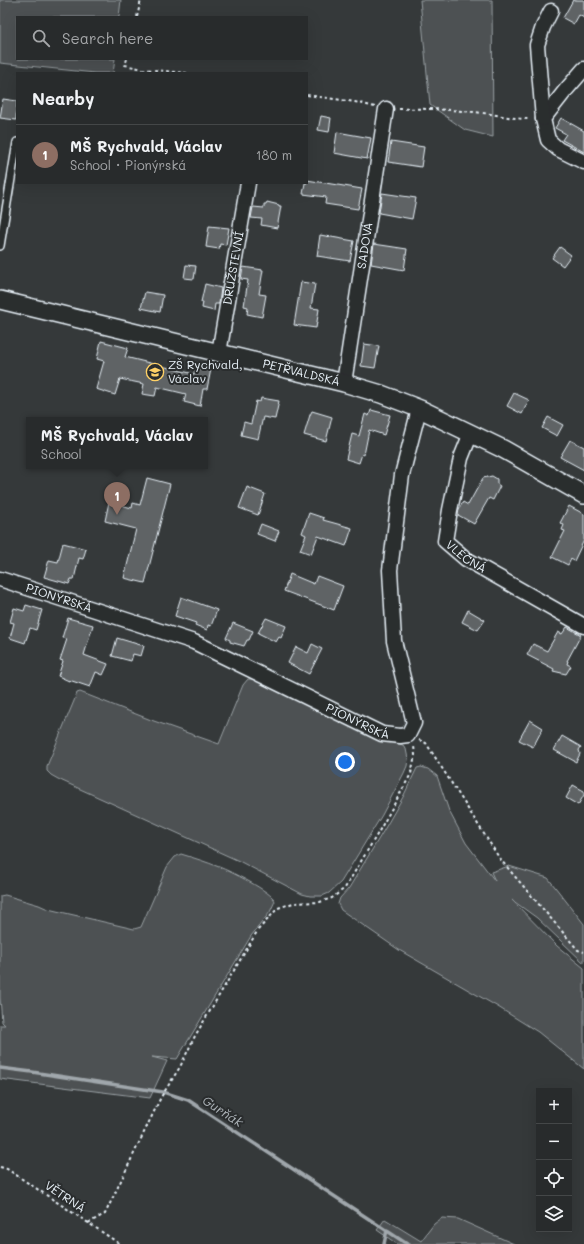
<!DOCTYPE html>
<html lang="en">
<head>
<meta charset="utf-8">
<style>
	:root { --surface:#282b2c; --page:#343738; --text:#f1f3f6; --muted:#a5a7a9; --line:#444748; --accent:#e69b98 }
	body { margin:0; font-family:Mali,sans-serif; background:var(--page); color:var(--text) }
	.controls { position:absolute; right:12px; bottom:12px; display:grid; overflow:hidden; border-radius:0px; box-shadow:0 4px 16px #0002 }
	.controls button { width:36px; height:36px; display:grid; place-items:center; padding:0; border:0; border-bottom:1px solid var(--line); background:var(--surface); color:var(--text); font:20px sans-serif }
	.you { position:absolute; left:345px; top:762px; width:14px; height:14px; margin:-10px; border:3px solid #fff; border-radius:50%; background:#1a73e8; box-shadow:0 0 0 6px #1a73e833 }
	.badge { display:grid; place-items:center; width:26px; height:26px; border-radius:50%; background:var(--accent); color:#fff; font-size:13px; font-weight:700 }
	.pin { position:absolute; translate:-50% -33px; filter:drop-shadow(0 1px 2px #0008) }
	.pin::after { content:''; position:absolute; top:21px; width:14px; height:12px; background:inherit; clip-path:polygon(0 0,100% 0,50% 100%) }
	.popup { position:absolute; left:26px; top:417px; width:182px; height:52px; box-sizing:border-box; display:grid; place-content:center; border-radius:0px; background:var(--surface); filter:drop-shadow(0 1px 3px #0005); font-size:13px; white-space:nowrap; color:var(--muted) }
	.popup b { font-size:15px; color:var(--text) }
	.popup::after { content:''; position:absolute; left:50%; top:100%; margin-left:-8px; border:8px solid transparent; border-top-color:var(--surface) }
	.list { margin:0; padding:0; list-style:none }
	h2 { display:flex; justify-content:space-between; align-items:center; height:52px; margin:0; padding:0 16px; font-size:17px }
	h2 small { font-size:13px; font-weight:400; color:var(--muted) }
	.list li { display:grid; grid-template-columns:26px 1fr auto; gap:12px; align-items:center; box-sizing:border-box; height:60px; padding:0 16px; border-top:1px solid var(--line) }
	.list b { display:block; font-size:15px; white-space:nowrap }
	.list p { margin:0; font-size:13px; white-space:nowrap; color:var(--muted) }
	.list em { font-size:13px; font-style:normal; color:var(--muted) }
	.icon { flex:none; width:22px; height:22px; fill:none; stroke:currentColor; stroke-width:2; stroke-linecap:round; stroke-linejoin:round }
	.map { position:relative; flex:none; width:584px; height:1244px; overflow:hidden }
	.search { position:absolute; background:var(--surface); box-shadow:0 4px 16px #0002; left:16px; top:16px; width:292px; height:44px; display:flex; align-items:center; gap:10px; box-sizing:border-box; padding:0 14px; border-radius:0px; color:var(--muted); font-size:15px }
	.panel { position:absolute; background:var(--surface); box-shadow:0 4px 16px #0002; left:16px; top:72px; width:292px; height:112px; border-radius:0px }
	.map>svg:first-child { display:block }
</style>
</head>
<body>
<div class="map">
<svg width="584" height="1244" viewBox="0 0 584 1244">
	<rect width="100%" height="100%" fill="#35393a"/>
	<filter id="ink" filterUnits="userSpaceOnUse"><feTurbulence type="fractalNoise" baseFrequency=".025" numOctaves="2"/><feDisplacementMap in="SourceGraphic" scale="8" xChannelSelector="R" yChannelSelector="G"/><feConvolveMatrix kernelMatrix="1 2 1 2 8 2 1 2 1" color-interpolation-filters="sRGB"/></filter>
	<g filter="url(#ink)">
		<path fill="#4d5152" stroke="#9aa1a5" d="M 0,0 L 121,0 L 119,17 L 17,17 L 17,59 L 115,59 L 113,73 L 95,73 L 0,63 Z
			M 420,0 L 492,0 L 493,137 L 465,130 L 430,105 Z
			M 248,679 L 252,679 L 392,742 L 403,745 L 406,749 L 408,759 L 407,766 L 404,773 L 382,815 L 341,882 L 329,893 L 322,896 L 310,896 L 302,894 L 239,861 L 58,779 L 51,775 L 47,771 L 47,766 L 74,701 L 77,693 L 80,692 L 151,720 L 219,744 L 243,685 Z
			M 421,767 L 428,769 L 437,776 L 449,811 L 466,843 L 495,881 L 491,872 L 509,866 L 548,878 L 584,924 L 584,963 L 537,918 L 512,900 L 557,946 L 584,968 L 584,1069 L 538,1032 L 498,1007 L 399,950 L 341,910 L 338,904 L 340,898 L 349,888 L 384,830 L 403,797 L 417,768 Z
			M 181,854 C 194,858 207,862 219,867 C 230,871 272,892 275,901 L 270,912 L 251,936 L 177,1059 L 152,1057 L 167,1061 L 150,1098 L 0,1079 L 0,1025 L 5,1025 L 2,1022 L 0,997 L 0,896 L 5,895 L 39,905 L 48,909 L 134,929 L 141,927 L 167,867 L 175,857 Z
			M 442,1218 L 458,1219 L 514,1244 L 397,1244 L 377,1230 L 385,1219 L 421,1241 L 434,1224 Z"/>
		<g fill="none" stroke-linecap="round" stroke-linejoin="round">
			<path stroke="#a0a7ac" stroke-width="3.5" d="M 0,1068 L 32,1072 L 163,1092 L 188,1100 L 407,1244
				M 384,1244 L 387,1230"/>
		</g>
		<path fill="#5f6365" stroke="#e8f1f8" d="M 573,0 L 584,0 L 584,18 L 579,15 L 574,24 L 563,18 Z
			M 3,99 L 17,101 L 16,120 L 0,118 Z
			M 321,116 L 331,118 L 329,132 L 318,130 Z
			M 561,118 L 584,131 L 584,152 L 562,140 L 566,134 L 555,128 Z
			M 337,132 L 371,138 L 367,159 L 334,153 Z
			M 391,142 L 424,147 L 421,167 L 388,162 Z
			M 307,180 L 362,189 L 358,209 L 325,204 L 326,197 L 303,194 L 305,183 L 307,183 Z
			M 382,193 L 416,198 L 412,219 L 379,213 Z
			M 267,202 L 279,205 L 279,206 L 281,206 L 277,228 L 261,225 L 262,219 L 251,218 L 253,207 L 264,208 L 264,204 L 266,204 Z
			M 209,226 L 229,228 L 226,245 L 220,244 L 219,249 L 206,247 Z
			M 320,235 L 354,241 L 350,261 L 317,256 Z
			M 374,244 L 407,249 L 404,270 L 371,264 Z
			M 560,247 L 571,255 L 563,266 L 552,258 Z
			M 186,265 L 196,266 L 194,279 L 184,278 Z
			M 243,267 L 263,270 L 259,294 L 266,295 L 262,317 L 247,314 L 248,307 L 244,306 L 248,280 L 241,279 Z
			M 301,282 L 315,284 L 311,308 L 319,309 L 316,328 L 294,325 Z
			M 205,284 L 221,288 L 219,304 L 215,304 L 214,311 L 202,308 L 203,302 L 201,302 Z
			M 145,292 L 163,295 L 160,312 L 141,308 Z
			M 101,341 L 128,348 L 125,357 L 194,374 L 195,369 L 200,370 L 200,367 L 211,369 L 207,389 L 203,389 L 200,406 L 184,402 L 186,394 L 157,387 L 155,396 L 142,394 L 144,384 L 120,379 L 115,395 L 96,389 L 104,361 L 97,359 Z
			M 364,344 L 379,346 L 375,368 L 361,366 Z
			M 514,393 L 529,400 L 522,414 L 507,406 Z
			M 261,398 L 279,401 L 275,419 L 263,417 L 258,439 L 241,435 L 244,422 L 251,424 L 256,401 L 260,402 Z
			M 371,410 L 390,415 L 384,435 L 369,430 L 364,455 L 362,454 L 359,463 L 346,459 L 352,434 L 359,436 L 365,414 L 369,416 Z
			M 312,411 L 332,417 L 326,441 L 304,435 L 310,415 Z
			M 548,417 L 563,425 L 557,436 L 542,428 Z
			M 570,440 L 584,447 L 584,470 L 560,457 Z
			M 492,476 L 497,479 L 497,484 L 500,486 L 493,500 L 489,498 L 474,524 L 458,515 L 459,509 L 463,502 L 468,505 L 483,478 Z
			M 147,478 L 170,484 L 145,583 L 124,578 L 136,529 L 105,521 L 109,502 L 132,508 L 133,503 L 140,505 Z
			M 247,487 L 265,494 L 258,515 L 239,508 Z
			M 569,506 L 584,514 L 584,540 L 574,561 L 571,559 L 568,565 L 552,557 L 565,531 L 562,530 L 564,525 L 560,523 Z
			M 309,513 L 324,518 L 323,520 L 352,528 L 346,546 L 318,536 L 311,554 L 300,550 L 306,535 L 302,533 Z
			M 261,524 L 279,531 L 275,541 L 257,534 Z
			M 63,543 L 86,549 L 83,559 L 79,558 L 74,579 L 71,579 L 69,584 L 44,577 L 49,560 L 58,562 Z
			M 290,574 L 314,584 L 317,576 L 343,586 L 334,610 L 284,591 Z
			M 181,597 L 217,610 L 211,626 L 208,625 L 207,630 L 195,625 L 196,623 L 175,616 Z
			M 26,605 L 42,610 L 36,630 L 30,628 L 25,643 L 10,638 L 14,623 L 10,622 L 14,608 L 24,611 Z
			M 468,610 L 485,620 L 478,630 L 462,622 Z
			M 68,618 L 93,625 L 84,655 L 108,664 L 103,675 L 96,672 L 90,687 L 69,680 L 69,681 L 58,676 L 63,661 L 60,660 L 67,639 L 62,638 Z
			M 266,618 L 286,626 L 281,638 L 279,637 L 276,642 L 258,633 Z
			M 233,623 L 253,631 L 249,640 L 247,640 L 244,646 L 230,642 L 230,640 L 226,638 Z
			M 567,627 L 581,635 L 567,661 L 568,661 L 567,664 L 571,666 L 566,674 L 553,671 L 554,669 L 527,655 L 533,644 L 547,651 L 558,632 L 562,634 Z
			M 117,638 L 144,646 L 141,656 L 133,654 L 131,661 L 112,656 Z
			M 312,644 L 322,649 L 309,674 L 288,663 L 296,647 L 308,653 Z
			M 530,720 L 543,728 L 533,747 L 519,740 Z
			M 562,736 L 581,747 L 579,750 L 580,754 L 576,762 L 554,750 Z
			M 573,785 L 584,791 L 584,795 L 578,805 L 566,798 Z"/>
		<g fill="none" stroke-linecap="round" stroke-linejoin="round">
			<defs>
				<path id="service" d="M 0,246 L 17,142"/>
				<g id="minor">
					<path d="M 584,69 L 565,91 L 543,119 L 548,140 L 558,149 L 584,162"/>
					<path d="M 543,119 L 537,45 L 543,27 L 551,11"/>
					<path id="s1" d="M 219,353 L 248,183"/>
					<path id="s2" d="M 344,383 L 386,109"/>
					<path id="s3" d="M 471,433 L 461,458 L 450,510 L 445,541 L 466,559 L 584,626"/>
					<path id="s4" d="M 0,579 L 194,642 L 382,734 L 400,736 L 408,735 L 414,723 L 394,641 L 390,570 L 402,475 L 417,417 L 420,409"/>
				</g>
				<g id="tertiary">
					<path id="s5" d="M 0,300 L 344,383 L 381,394 L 420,409 L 503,449 L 584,495"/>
				</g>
			</defs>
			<use href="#service" stroke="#e8f1f8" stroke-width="10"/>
			<use href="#minor" stroke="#e8f1f8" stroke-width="17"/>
			<use href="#tertiary" stroke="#e8f1f8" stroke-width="20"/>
			<path stroke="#e8f1f8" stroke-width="2" stroke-dasharray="3 3" stroke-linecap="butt" d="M 137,17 L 141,0
				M 127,59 L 125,65 L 143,69 L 187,73
				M 307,95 L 355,102 L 375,107
				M 399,109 C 427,108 455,110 483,113 C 499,115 514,119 530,119
				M 419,740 L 426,743 L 500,859 L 578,950 L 584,952
				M 0,1167 L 7,1169 L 120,1244
				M 88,1223 L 105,1214 L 161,1097 L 180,1067 L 195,1036 L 258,930 L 278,908 L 293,903 L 320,902 L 332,898 L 345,888 L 378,833 L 411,774 L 415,755 L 414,746"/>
			<use href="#service" stroke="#2a2d2e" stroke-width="7"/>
			<use href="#minor" stroke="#2a2d2e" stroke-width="14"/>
			<use href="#tertiary" stroke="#2a2d2e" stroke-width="17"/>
		</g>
	</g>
	<defs>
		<symbol id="school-ring" viewBox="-11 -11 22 22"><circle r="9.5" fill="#2a2d2e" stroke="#ffd166" stroke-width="1.5"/><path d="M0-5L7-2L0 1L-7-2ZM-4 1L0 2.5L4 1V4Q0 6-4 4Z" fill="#ffd166"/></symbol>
	</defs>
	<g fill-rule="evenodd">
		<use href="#school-ring" x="145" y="362" width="20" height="20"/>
	</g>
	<g text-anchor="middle" stroke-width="4" stroke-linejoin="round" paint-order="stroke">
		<g font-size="12" fill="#e8f1f8" stroke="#2a2d2e">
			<text dy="4" stroke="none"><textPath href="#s2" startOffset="139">SADOVÁ</textPath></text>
			<text dy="4" stroke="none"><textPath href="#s1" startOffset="86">DRUŽSTEVNÍ</textPath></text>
			<text dy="4" stroke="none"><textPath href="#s5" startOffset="310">PETŘVALDSKÁ</textPath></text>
			<text dy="4" stroke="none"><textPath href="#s3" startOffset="138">VLÉČNÁ</textPath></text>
			<text dy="4" stroke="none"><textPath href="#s4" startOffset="62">PIONÝRSKÁ</textPath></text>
			<text dy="4" stroke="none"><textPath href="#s4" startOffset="386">PIONÝRSKÁ</textPath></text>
			<text transform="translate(65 1197) rotate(34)" y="4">VĚTRNÁ</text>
		</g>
		<g font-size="12" fill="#e8f1f8" stroke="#2a2d2e" text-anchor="start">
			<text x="168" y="369">ZŠ Rychvald,<tspan x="168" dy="14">Václav</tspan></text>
		</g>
		<g font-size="13" font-style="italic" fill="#acb3b8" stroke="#2a2d2e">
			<text transform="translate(223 1111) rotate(33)" y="5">Gurňák</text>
		</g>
	</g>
</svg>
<div class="controls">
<button>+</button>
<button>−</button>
<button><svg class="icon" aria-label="locate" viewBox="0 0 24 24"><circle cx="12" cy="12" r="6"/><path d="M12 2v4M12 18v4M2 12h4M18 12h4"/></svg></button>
<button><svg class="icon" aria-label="layers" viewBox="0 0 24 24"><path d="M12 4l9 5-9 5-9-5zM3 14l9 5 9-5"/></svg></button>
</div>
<div class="you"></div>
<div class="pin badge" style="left:117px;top:515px;background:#8d6e63">1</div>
<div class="popup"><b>MŠ Rychvald, Václav</b>School</div>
<div class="search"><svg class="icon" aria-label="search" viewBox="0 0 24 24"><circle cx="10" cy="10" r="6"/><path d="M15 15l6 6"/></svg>Search here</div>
<section class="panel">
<h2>Nearby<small></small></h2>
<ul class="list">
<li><span class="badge" style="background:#8d6e63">1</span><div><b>MŠ Rychvald, Václav</b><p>School · Pionýrská</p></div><em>180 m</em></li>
</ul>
</section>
</div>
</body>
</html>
